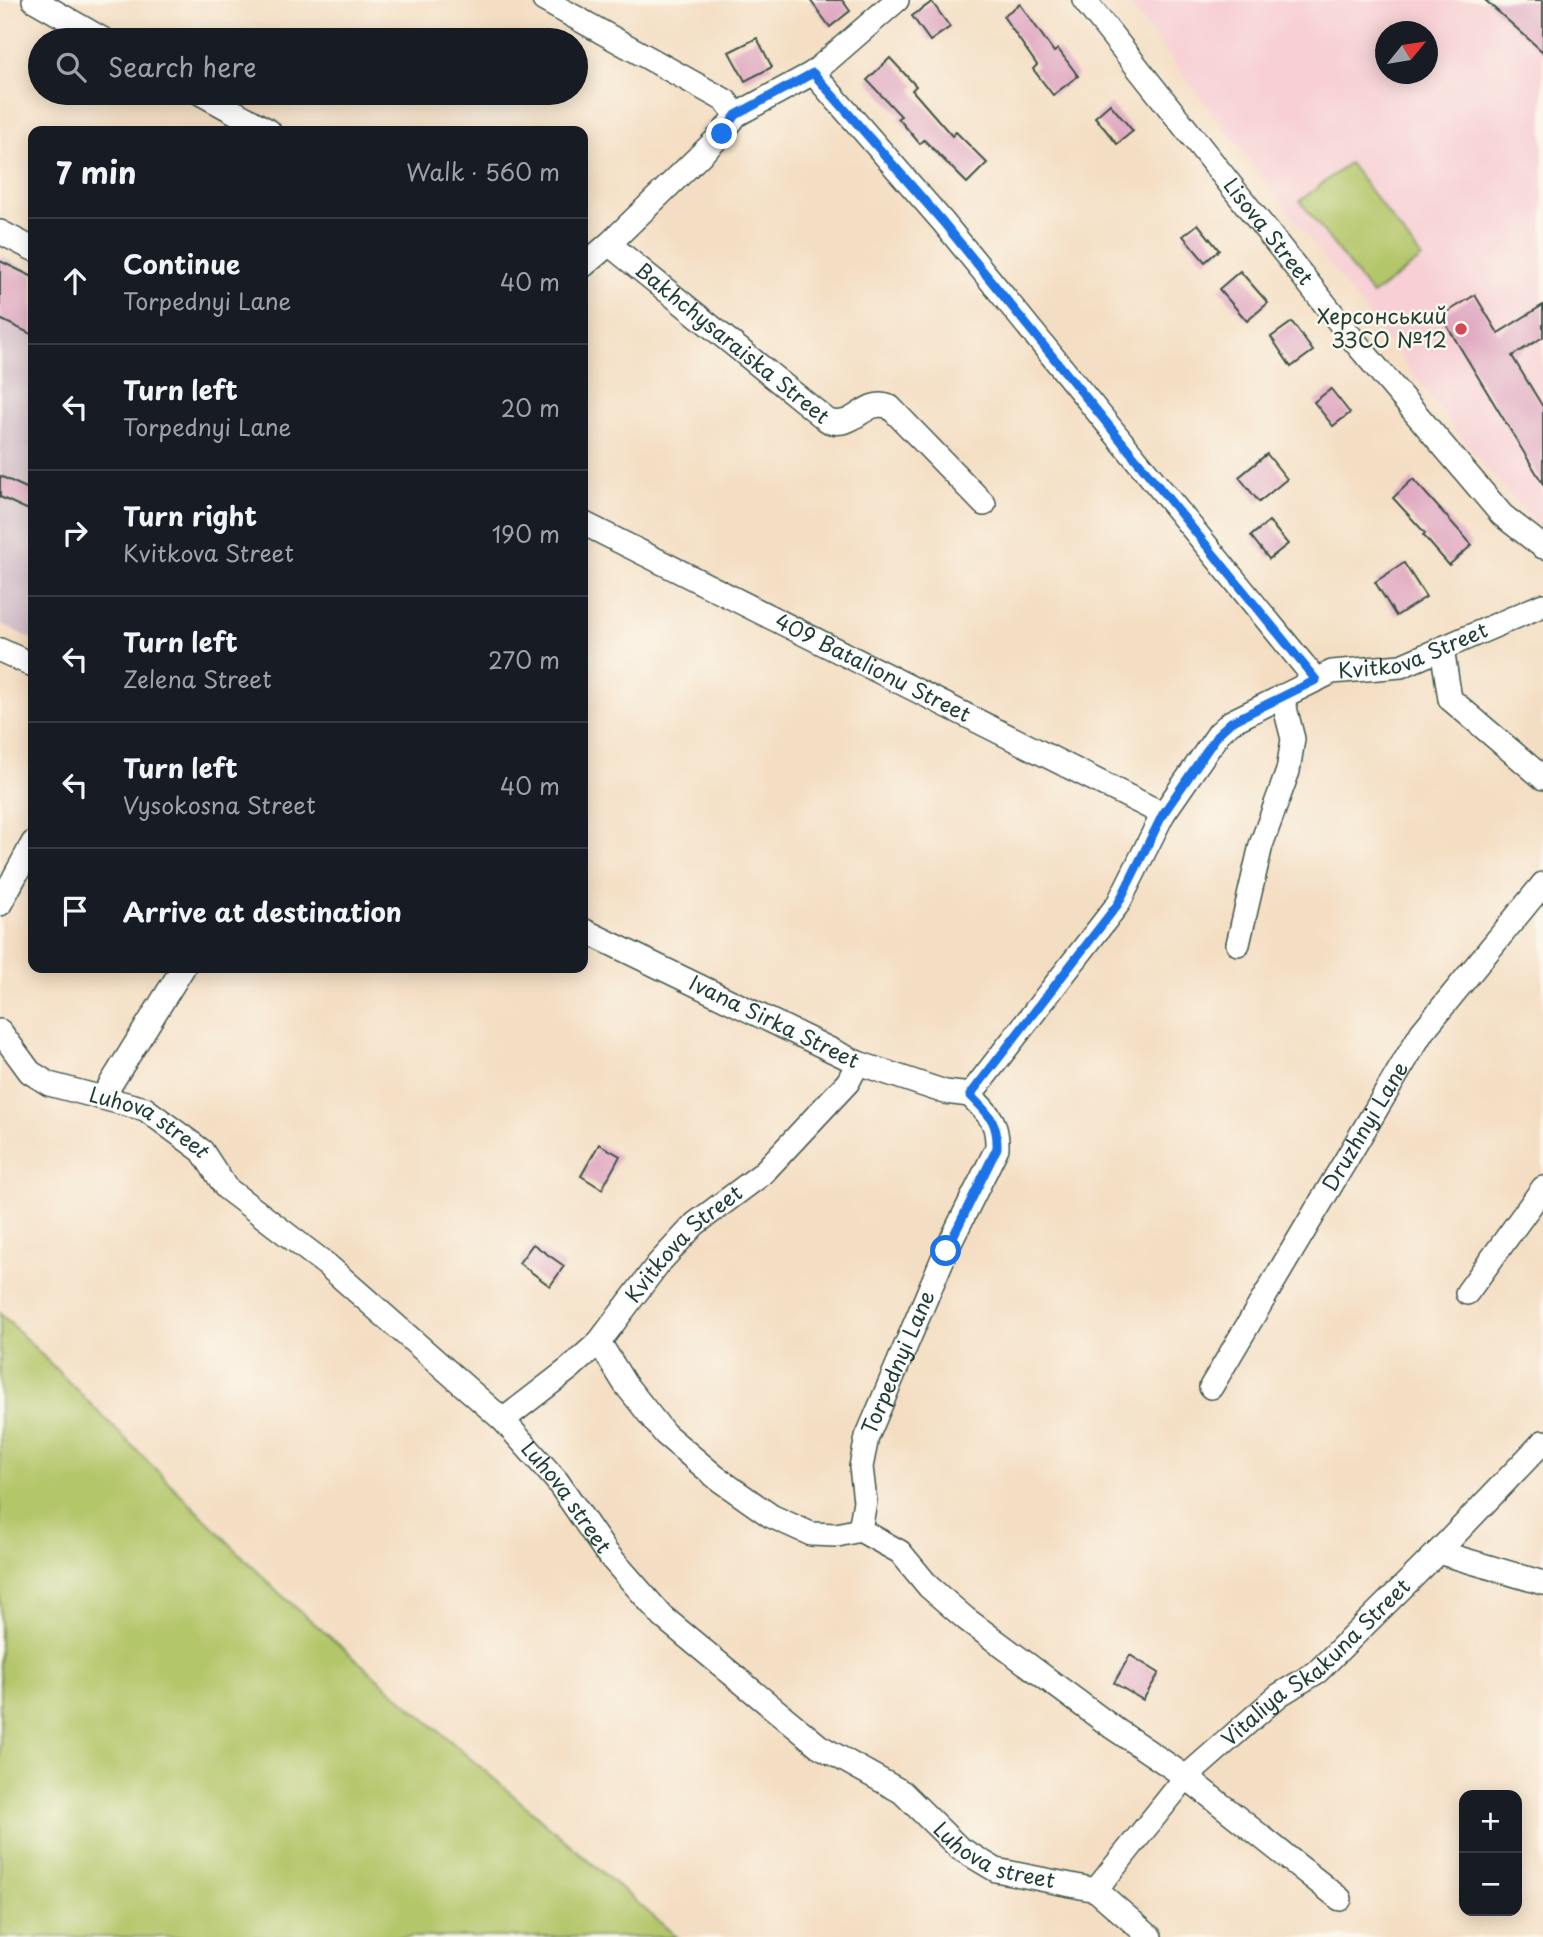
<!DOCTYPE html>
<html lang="en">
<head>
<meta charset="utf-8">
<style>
	:root { --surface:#171b24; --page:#20242c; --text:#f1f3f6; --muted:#9ea1a6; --line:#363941 }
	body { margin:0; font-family:"Playpen Sans",sans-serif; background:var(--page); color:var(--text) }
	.controls { position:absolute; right:21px; bottom:21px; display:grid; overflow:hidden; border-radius:14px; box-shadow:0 4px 18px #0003 }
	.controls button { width:63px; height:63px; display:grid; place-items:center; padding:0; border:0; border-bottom:2px solid var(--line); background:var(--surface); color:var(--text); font:35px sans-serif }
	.compass { position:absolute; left:1375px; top:21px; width:63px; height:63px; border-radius:50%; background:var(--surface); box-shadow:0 4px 18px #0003; rotate:60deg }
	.stop { position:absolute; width:21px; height:21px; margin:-16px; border:5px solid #1a73e8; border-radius:50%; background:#fff }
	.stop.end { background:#1a73e8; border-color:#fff; box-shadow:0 2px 7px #0008 }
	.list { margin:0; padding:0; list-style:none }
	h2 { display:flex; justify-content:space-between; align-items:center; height:91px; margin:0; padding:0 28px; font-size:30px }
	h2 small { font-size:23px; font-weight:400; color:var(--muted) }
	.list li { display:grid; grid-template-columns:46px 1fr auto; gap:21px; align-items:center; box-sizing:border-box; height:126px; padding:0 28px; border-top:2px solid var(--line) }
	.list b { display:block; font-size:26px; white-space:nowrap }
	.list p { margin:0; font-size:23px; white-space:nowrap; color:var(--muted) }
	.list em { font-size:23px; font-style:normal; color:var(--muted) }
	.icon { flex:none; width:38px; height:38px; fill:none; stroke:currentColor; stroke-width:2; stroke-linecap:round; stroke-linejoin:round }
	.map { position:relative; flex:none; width:1543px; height:1937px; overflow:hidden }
	.search { position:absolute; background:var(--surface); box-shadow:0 4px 18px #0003; left:28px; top:28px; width:560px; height:77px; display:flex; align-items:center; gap:18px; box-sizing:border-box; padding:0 24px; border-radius:38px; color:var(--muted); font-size:26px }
	.panel { position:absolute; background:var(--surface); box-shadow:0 4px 18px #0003; left:28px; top:126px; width:560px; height:847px; border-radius:14px }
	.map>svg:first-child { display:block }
</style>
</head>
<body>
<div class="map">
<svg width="1543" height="1937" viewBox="0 0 1543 1937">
	<rect width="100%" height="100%" fill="#fbf7ec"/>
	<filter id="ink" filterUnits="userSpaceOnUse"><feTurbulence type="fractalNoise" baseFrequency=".0143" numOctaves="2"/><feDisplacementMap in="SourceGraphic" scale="14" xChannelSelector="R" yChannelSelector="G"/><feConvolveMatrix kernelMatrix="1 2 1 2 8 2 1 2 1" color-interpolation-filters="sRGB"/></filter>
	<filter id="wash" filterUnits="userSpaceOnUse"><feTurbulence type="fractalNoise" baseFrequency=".00686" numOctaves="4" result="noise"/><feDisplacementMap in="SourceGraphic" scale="28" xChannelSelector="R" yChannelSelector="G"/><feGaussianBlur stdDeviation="1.57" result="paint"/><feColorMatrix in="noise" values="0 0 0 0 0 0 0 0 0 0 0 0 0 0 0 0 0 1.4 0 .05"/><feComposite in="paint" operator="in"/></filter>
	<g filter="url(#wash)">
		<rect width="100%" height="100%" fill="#f4dec3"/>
		<path fill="#f7cfd4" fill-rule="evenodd" d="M 1126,0 L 1543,0 L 1543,532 L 1482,464 ZM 1386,32 L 1428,32 L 1428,74 L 1386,74 Z"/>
		<path fill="#d2bdc8" d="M 0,255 L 33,272 L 33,640 L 0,623 Z"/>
		<path fill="#b4c66a" stroke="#6a824f" stroke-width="2" d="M 1349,163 L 1422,258 L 1372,295 L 1300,201 Z
			M 0,1313 L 278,1592 L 677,1937 L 0,1937 Z"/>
		<g id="blocks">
			<path fill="#dfa5bf" d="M 810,0 L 842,0 L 850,11 L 830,27 Z
				M 1485,0 L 1543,0 L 1543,52 Z
				M 932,2 L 950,27 L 930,41 L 912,16 Z
				M 1020,4 L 1054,52 L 1058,49 L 1078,76 L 1053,95 L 1033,69 L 1037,65 L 1003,16 Z
				M 757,38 L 772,67 L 745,81 L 729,52 Z
				M 890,58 L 916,86 L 912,90 L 952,136 L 956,132 L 987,163 L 967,183 L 924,140 L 920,144 L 898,118 L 901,116 L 867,80 Z
				M 1110,104 L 1133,131 L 1117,144 L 1095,117 Z
				M 1198,224 L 1219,250 L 1205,262 L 1183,236 Z
				M 0,261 L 33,277 L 33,335 L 0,319 Z
				M 1240,271 L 1268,303 L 1247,321 L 1219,289 Z
				M 1475,295 L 1498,333 L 1543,305 L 1543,337 L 1512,356 L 1543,407 L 1543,484 L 1441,316 Z
				M 1292,322 L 1313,351 L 1291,367 L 1271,337 Z
				M 1331,389 L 1350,413 L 1333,426 L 1314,402 Z
				M 1267,454 L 1287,479 L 1259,502 L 1239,477 Z
				M 0,476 L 33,491 L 33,512 L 0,497 Z
				M 1413,479 L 1472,545 L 1449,565 L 1423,535 L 1425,533 L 1393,498 Z
				M 1269,521 L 1288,544 L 1269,559 L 1251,536 Z
				M 1404,563 L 1426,597 L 1396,616 L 1375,582 Z
				M 599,1144 L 620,1156 L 602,1189 L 581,1176 Z
				M 533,1244 L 564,1266 L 550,1286 L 519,1263 Z
				M 1130,1655 L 1159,1673 L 1143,1700 L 1114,1683 Z"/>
		</g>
	</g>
	<g filter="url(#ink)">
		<use href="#blocks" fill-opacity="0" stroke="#3f5549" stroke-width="2"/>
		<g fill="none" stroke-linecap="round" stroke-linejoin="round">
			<defs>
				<g id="street">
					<path d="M 34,0 L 104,40"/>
					<path d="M 544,0 L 726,101 L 736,115"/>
					<path d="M 897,0 L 813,73 L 943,222 L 1316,680"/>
					<path id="s1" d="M 1084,0 L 1355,342 L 1502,515 L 1543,547"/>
					<path d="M 200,93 L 269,131"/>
					<path d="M 0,232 L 33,249"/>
					<path id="s2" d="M 609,244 L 828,421 C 856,430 864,397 890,407 L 984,504"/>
					<path d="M 583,266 L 609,244 L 722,134 L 736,115 L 813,73"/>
					<path id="s3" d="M 583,523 L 1163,814"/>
					<path d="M 1442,648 L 1450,699 L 1543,778"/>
					<path d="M 0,650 L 33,665"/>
					<path d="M 0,904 L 33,843"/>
					<path id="s4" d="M 583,930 L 858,1063 L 945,1092 L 970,1095"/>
					<path d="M 1238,944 L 1261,845 L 1288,771 L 1293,739 L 1282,696"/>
					<path id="s5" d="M 0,1031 L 30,1072 L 49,1084 L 145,1109 L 202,1151 L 226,1188 L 327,1265 L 503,1420 L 557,1481 L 606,1552 L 663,1617 L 819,1746 L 902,1792 L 959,1848 L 996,1870 L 1096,1890 L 1150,1937"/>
					<path id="s6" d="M 970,1095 L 1118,904 L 1163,814 L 1219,733 L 1231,722 L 1332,672 L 1401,666 L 1543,605"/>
					<path d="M 102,1098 L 183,968"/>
					<path d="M 1467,1293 L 1543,1188"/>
					<path d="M 599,1342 L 625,1384 L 665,1434 L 717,1478 L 771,1516 L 811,1534 L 837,1535 L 860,1530 L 900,1552 L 929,1587 L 966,1619 L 1112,1727 L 1186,1777 L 1340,1899"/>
					<path id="s7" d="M 1211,1387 L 1422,1032 L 1543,884"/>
					<path id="s8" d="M 503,1420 L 569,1369 L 599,1342 L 658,1264 L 695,1224 L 762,1174 L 848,1082 L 858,1063"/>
					<path id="s9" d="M 860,1530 L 865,1501 L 861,1467 L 867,1437 L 946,1251 L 997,1148 C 998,1120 988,1114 970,1095"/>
					<path d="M 1438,1552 L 1543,1583"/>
					<path id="s10" d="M 1096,1890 L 1186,1777 L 1279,1695 L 1317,1672 L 1438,1552 L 1543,1442"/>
				</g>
			</defs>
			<use href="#street" stroke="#3f5549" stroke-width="26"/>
			<use href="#street" stroke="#fff" stroke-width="23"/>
		</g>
	</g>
	<g fill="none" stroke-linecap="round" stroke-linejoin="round" filter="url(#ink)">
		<path stroke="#1a73e8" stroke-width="9" d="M 722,134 L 736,115 L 813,73 L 943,222 L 1316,680 L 1231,722 L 1219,733 L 1163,814 L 1118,904 L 970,1095 C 988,1114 998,1120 997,1148 L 946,1251"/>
	</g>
	<circle fill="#d1495b" stroke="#fbf7ec" stroke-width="2.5" cx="1461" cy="329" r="7"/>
	<g text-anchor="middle" stroke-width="5" stroke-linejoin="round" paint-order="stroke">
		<g font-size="21" fill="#1f3d34" stroke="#fbf7ec">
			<text dy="7" stroke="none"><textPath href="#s1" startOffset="296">Lisova Street</textPath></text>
			<text dy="7" stroke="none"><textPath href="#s2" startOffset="158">Bakhchysaraiska Street</textPath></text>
			<text dy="7" stroke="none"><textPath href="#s6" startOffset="654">Kvitkova Street</textPath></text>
			<text dy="7" stroke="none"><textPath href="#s3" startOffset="324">409 Batalionu Street</textPath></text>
			<text dy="7" stroke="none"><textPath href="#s4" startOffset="212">Ivana Sirka Street</textPath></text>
			<text dy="7" stroke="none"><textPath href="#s7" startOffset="303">Druzhnyi Lane</textPath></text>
			<text dy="7" stroke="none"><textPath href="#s5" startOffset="182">Luhova street</textPath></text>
			<text dy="7" stroke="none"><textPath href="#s8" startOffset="254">Kvitkova Street</textPath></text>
			<text dy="7" stroke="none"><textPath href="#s9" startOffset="175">Torpednyi Lane</textPath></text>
			<text dy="7" stroke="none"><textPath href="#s5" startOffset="749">Luhova street</textPath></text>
			<text dy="7" stroke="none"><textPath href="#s10" startOffset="318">Vitaliya Skakuna Street</textPath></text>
			<text dy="7" stroke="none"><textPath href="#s5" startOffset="1316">Luhova street</textPath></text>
		</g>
		<g font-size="21" fill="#1f3d34" stroke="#fbf7ec" text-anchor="end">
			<text x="1447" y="324">Херсонський<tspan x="1447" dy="24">ЗЗСО №12</tspan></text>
		</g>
	</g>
</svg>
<div class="controls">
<button>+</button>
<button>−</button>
</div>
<svg class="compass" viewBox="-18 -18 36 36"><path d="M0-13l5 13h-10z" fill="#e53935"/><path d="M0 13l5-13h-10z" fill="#9ea1a6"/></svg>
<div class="stop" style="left:946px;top:1251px"></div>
<div class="stop end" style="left:722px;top:134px"></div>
<div class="search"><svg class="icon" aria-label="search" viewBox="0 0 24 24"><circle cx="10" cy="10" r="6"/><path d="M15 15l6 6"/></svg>Search here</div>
<section class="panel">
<h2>7 min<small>Walk · 560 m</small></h2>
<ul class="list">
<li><svg class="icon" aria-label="ahead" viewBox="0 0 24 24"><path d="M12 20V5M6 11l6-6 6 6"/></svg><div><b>Continue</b><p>Torpednyi Lane</p></div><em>40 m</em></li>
<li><svg class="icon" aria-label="left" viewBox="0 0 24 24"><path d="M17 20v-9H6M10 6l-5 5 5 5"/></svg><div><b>Turn left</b><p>Torpednyi Lane</p></div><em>20 m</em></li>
<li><svg class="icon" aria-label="right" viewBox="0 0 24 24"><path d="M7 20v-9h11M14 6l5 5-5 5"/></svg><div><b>Turn right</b><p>Kvitkova Street</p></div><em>190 m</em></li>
<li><svg class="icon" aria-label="left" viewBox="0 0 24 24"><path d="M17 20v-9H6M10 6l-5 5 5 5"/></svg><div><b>Turn left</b><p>Zelena Street</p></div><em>270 m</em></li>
<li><svg class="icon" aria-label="left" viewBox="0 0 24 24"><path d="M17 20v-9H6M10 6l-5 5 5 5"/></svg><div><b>Turn left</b><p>Vysokosna Street</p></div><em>40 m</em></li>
<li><svg class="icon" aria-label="arrive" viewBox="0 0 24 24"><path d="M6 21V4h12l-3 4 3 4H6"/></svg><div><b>Arrive at destination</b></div></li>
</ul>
</section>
</div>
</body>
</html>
